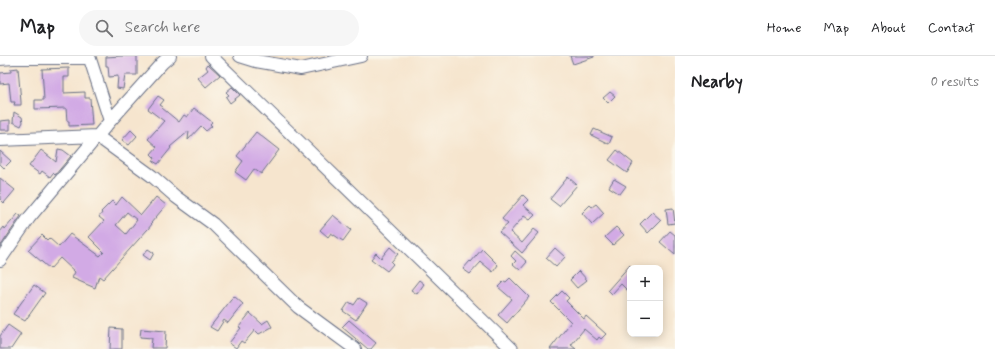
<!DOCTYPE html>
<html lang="en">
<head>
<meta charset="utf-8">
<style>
	:root { --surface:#fff; --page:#f6f6f6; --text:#202124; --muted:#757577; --line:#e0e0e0 }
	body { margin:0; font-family:Mynerve,sans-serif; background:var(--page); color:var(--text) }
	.controls { position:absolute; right:12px; bottom:12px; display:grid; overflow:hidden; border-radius:8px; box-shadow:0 2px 10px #0003 }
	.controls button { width:36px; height:36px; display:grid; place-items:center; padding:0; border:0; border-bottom:1px solid var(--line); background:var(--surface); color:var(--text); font:20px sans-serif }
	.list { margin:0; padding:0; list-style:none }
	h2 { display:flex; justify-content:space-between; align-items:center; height:52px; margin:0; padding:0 16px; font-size:17px }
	h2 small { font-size:13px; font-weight:400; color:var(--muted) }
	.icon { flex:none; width:22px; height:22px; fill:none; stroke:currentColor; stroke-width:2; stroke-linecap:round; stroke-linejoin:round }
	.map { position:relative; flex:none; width:675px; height:293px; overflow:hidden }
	header { display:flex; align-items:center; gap:24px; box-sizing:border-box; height:56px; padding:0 20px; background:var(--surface); border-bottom:1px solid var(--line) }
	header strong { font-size:19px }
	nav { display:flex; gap:22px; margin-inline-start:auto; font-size:14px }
	.search { width:280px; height:36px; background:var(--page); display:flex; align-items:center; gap:10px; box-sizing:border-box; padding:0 14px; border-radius:22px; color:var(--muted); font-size:15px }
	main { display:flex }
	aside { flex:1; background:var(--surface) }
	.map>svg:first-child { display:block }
</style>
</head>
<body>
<header>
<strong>Map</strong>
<div class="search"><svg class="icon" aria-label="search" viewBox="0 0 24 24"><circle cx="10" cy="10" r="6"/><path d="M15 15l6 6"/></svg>Search here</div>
<nav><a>Home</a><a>Map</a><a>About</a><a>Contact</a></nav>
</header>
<main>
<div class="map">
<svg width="675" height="293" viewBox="0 0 675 293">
	<rect width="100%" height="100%" fill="#fbf7ec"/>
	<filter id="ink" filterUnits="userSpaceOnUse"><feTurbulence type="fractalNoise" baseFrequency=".025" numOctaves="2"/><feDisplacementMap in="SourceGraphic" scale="8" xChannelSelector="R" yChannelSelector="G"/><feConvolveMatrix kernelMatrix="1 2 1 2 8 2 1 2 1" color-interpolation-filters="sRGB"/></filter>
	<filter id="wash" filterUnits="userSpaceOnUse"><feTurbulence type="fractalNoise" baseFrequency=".012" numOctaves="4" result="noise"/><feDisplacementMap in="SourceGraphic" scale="16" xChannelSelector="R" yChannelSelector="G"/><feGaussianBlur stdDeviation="0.9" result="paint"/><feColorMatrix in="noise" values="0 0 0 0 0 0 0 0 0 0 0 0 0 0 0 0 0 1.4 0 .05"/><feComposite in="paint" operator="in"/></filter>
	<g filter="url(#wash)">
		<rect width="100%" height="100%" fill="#f6e5ce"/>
		<g id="blocks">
			<path fill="#d2aae5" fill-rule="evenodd" d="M 121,0 L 137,0 L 137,19 L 125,19 L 123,33 L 117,32 L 118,20 L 109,21 L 108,10 L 106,10 L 106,1 Z
				M 570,0 L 594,0 L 594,1 L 573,8 Z
				M 208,8 L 220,19 L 206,31 L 198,22 L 208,14 L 206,11 Z
				M 18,12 L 21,46 L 21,49 L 14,49 L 15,46 L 11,46 L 9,27 L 0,28 L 0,17 L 11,16 L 11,13 Z
				M 69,12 L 69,21 L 64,21 L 64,37 L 85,36 L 85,42 L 90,42 L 92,69 L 69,70 L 69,65 L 67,65 L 66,52 L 35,53 L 35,44 L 44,44 L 42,13 Z
				M 232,31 L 240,39 L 230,47 L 226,41 L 229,39 L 226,36 Z
				M 610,36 L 615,40 L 608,47 L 603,42 Z
				M 158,40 L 164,44 L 160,49 L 163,51 L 162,52 L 179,66 L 184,59 L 187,61 L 194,52 L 212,66 L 210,68 L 212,70 L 206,75 L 201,70 L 188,84 L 189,75 L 170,91 L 171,92 L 158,108 L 153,105 L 155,102 L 151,98 L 157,91 L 148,83 L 164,65 L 148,53 Z
				M 14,56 L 22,61 L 23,66 L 21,70 L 13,66 Z
				M 10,64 L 10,74 L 0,74 L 0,65 Z
				M 594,73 L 612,81 L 609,88 L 591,79 Z
				M 131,74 L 137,80 L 129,89 L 122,84 Z
				M 256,76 L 279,94 L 261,118 L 254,113 L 246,124 L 235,116 L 243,105 L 237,100 Z
				M 58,93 L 63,94 L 71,100 L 55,119 L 53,117 L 50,121 L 42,115 L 40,118 L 29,110 L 41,94 L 56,106 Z
				M 617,94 L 633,107 L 627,117 L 609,104 Z
				M 0,95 L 11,105 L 4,112 L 0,108 Z
				M 568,121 L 577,129 L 559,150 L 550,143 Z
				M 0,122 L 15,134 L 4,147 L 0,143 Z
				M 614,123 L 626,130 L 620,138 L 609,131 Z
				M 523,139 L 528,144 L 523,149 L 535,159 L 530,164 L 524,160 L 510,176 L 522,187 L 534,173 L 539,177 L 522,197 L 499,176 L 508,168 L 502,163 Z
				M 122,141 L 141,159 L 156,141 L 166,149 L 151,167 L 152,168 L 148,173 L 103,223 L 99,220 L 95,232 L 72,222 L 75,216 L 60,202 L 50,213 L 28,194 L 42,179 L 47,184 L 49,182 L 59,191 L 70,178 L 100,200 L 104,196 L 89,181 L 104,165 L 99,161 L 102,157 L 101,156 L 112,145 L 116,149 ZM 127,156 L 137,164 L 126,178 L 116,169 Z
				M 596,148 L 604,157 L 592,168 L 582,157 L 590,149 L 592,151 Z
				M 673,152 L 675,167 L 668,168 L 666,153 Z
				M 652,156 L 661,164 L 648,177 L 640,168 Z
				M 18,158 L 21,160 L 0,191 L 0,176 L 4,171 L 5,173 Z
				M 333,159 L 351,174 L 343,185 L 331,177 L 328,181 L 320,174 Z
				M 616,171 L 624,179 L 613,189 L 605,181 Z
				M 670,175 L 675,179 L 675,199 L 660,186 Z
				M 390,191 L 398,198 L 391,206 L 393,208 L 387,215 L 371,203 L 376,197 L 381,202 Z
				M 555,192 L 565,201 L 556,211 L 546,202 Z
				M 148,193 L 154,197 L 150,204 L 143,199 Z
				M 482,193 L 498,209 L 493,216 L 481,206 L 470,218 L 463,213 L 470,205 L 471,206 Z
				M 515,195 L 527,206 L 520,214 L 513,208 L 516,205 L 511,200 Z
				M 630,209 L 630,237 L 621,228 L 612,238 L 608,234 Z
				M 579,215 L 587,224 L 577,232 L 570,224 Z
				M 510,222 L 529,241 L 507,267 L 498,259 L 512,243 L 498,231 L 504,225 L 506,226 Z
				M 419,224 L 424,228 L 417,238 L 411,234 Z
				M 34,229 L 45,237 L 25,265 L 13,258 Z
				M 562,235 L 569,242 L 566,245 L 584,263 L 586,260 L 606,278 L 601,283 L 599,281 L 597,284 L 584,273 L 571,289 L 576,293 L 550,293 L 571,266 L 551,246 Z
				M 234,240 L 243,248 L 228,267 L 224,264 L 217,275 L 210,271 Z
				M 359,242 L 367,247 L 356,264 L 343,255 L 349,246 L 354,249 Z
				M 250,257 L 262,268 L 268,264 L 272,271 L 259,278 L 255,274 L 244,287 L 241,285 L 236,292 L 229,287 L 241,272 L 239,271 Z
				M 349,264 L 376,287 L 371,293 L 368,293 L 342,271 Z
				M 8,269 L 21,278 L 11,293 L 0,293 L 0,280 Z
				M 111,272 L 122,273 L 122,293 L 110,293 Z
				M 141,273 L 166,275 L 165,292 L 151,292 L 152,282 L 140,281 Z"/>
		</g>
	</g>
	<g filter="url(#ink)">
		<use href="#blocks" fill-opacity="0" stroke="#686f85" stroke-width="1"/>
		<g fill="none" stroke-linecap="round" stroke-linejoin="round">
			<defs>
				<path id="minor" d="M 89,0 L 110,65
					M 211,0 L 512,293
					M 240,0 L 256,5 L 301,13 L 361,0
					M 0,3 L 13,2 L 89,2
					M 0,84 L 97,80 L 152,120 L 176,141 L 213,168 L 298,251 L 355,293
					M 0,204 L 29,162 L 110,65 L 162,7 L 170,0"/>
			</defs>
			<use href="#minor" stroke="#686f85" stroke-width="14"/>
			<use href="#minor" stroke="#fff" stroke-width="12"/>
		</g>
	</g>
</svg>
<div class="controls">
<button>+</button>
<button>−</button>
</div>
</div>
<aside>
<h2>Nearby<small>0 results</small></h2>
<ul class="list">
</ul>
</aside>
</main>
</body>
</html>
